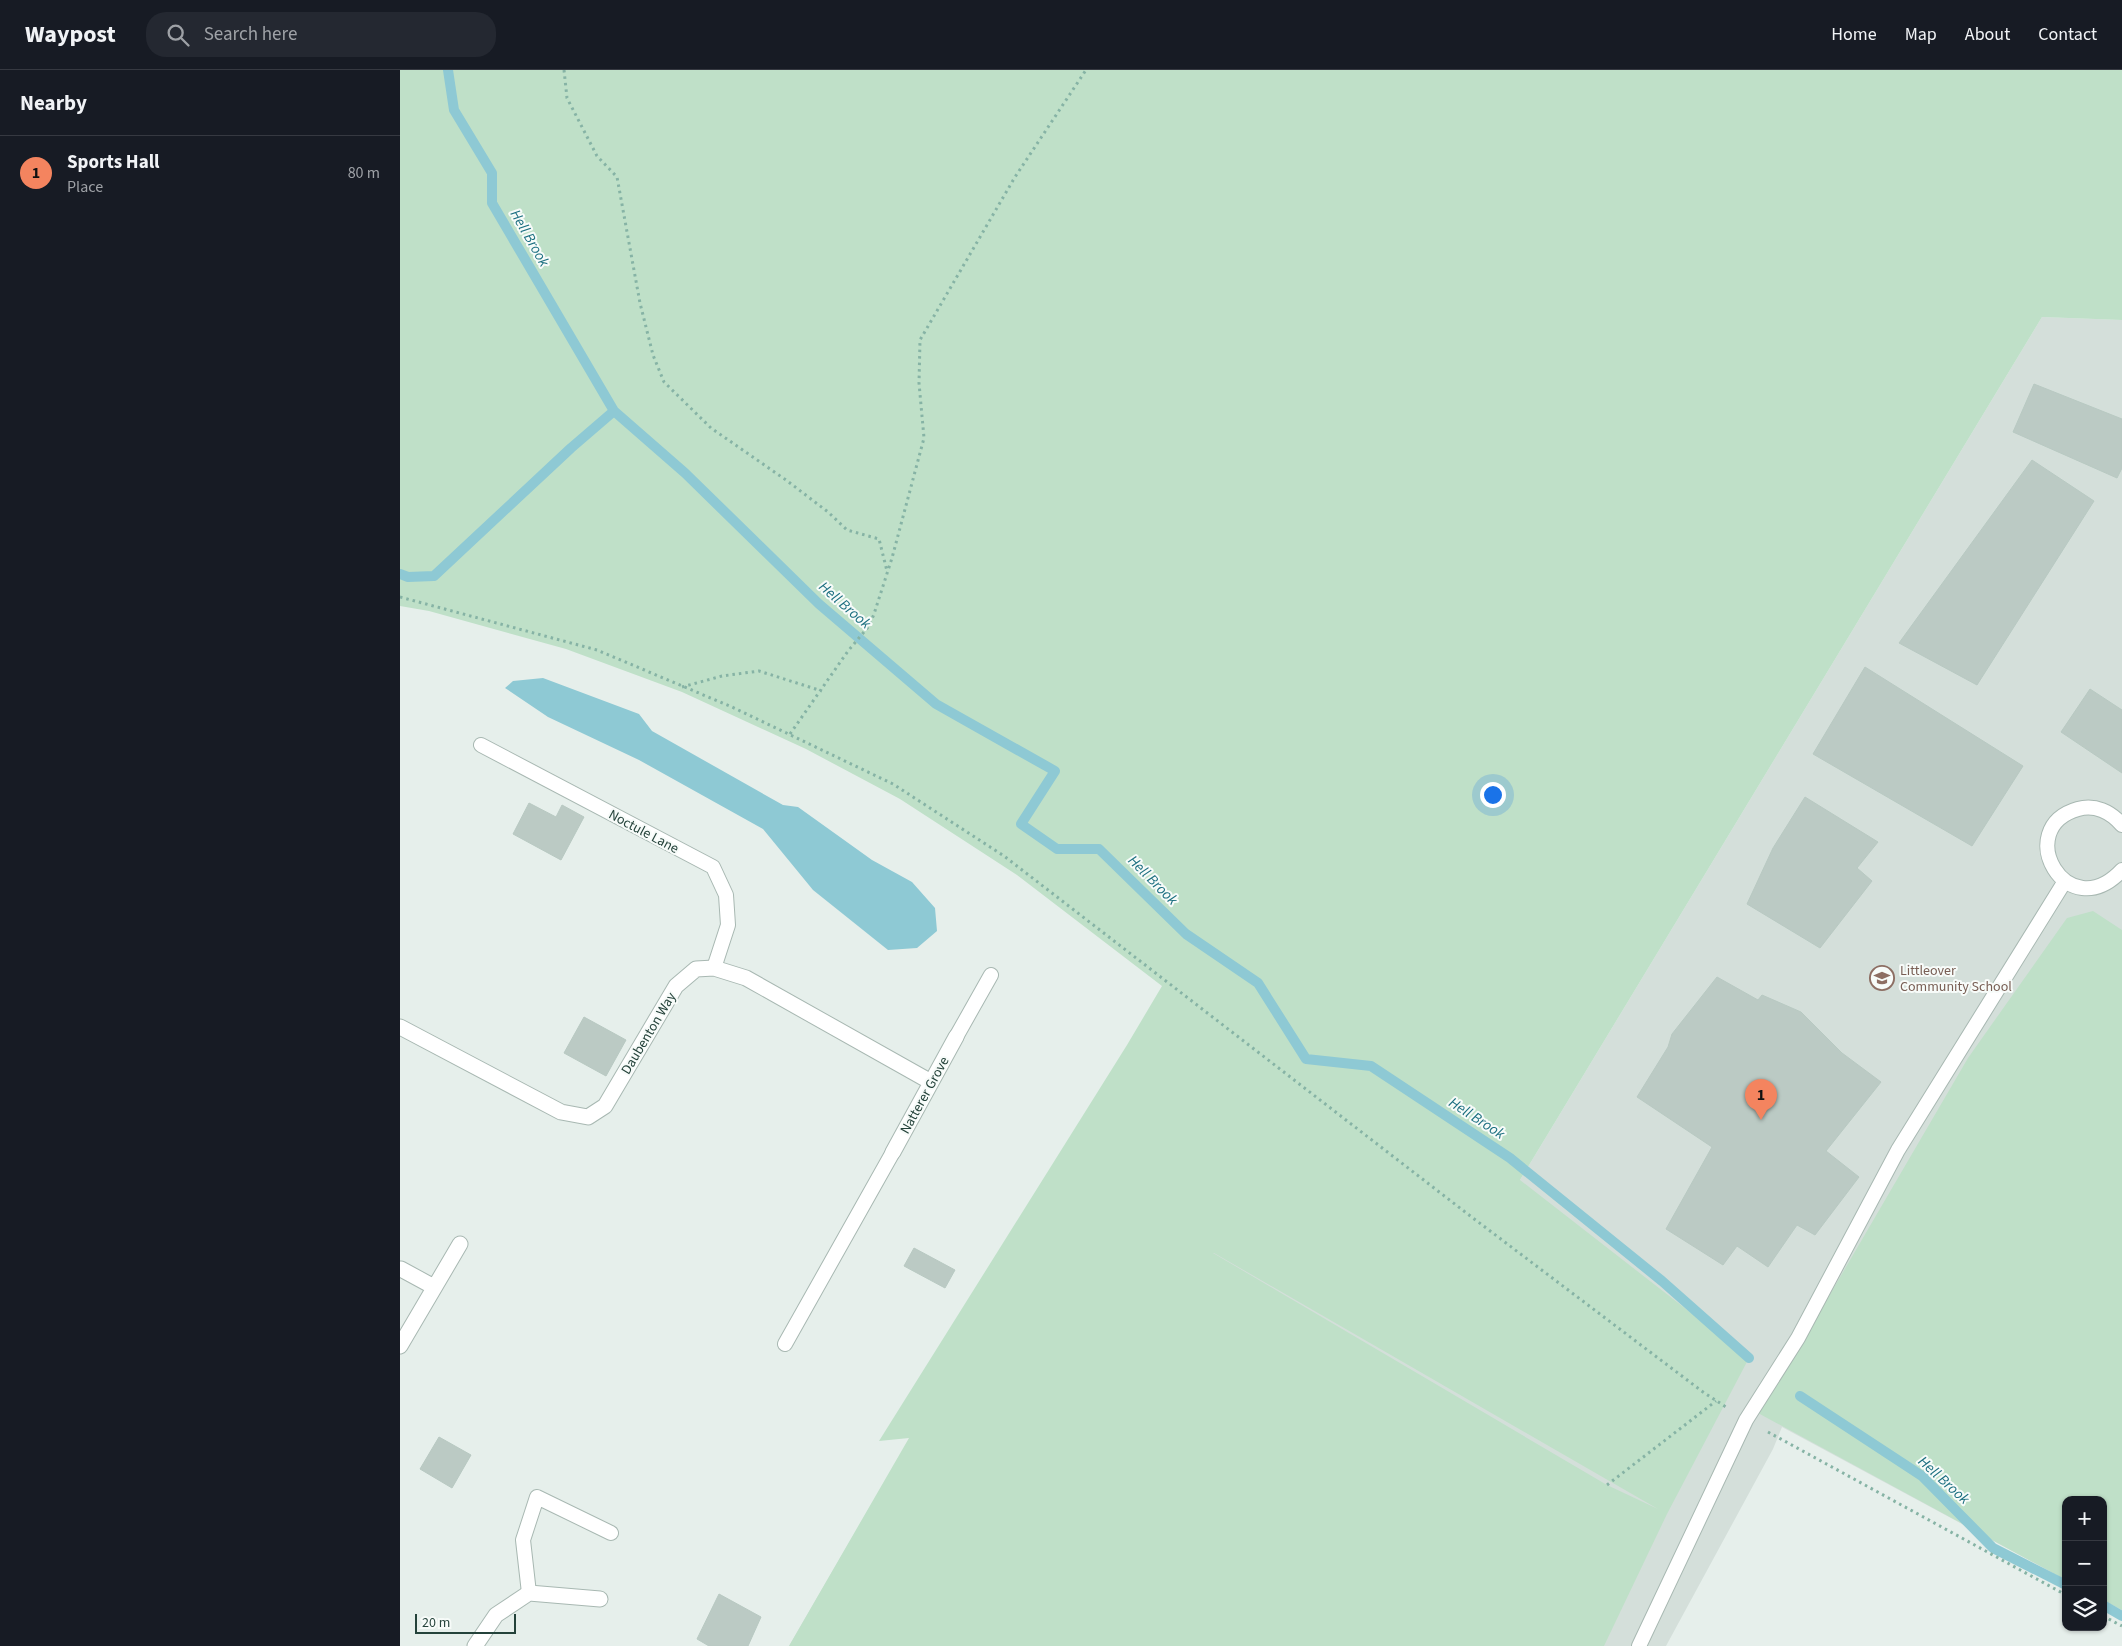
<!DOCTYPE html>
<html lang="en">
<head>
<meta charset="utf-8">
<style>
	:root { --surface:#171b24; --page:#242831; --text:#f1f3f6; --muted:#9ea1a6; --line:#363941; --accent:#f4845f }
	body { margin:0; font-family:"Source Sans 3",sans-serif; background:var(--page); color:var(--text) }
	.controls { position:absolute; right:15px; bottom:15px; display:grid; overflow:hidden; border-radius:10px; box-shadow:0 1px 4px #0004 }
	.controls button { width:45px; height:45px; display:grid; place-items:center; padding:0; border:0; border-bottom:1px solid var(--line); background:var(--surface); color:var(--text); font:25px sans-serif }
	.scale { position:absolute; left:15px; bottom:12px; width:101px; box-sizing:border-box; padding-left:5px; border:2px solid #24423a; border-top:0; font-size:14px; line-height:18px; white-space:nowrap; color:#24423a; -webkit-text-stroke:4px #f7fbf9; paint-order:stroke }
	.you { position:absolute; left:1092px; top:724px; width:18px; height:18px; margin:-12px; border:4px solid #fff; border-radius:50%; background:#1a73e8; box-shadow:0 0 0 8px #1a73e833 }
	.badge { display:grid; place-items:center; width:32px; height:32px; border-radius:50%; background:var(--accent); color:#111; font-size:16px; font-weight:700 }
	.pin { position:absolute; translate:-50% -41px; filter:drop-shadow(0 1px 2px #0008) }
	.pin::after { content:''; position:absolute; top:26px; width:18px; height:15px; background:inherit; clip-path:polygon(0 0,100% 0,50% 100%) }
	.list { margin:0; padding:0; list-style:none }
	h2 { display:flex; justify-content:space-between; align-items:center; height:65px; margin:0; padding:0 20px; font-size:21px }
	h2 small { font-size:16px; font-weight:400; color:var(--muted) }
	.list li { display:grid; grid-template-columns:32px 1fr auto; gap:15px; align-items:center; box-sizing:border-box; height:75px; padding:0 20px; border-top:1px solid var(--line) }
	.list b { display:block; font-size:19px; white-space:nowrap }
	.list p { margin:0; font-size:16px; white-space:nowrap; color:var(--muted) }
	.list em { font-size:16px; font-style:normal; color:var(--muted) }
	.icon { flex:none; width:28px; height:28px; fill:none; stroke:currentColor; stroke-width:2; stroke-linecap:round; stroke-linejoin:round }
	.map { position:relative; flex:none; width:1722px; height:1576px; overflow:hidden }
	header { display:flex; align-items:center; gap:30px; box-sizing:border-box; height:70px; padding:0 25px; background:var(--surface); border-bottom:1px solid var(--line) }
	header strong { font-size:24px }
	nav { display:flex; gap:28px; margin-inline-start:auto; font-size:18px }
	.search { width:350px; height:45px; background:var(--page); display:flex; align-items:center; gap:12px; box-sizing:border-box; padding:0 18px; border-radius:20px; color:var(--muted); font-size:19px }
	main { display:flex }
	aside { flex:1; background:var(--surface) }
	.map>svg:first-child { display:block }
</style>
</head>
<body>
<header>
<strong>Waypost</strong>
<div class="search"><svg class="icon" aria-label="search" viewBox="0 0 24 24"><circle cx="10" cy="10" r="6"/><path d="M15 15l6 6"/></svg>Search here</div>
<nav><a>Home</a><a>Map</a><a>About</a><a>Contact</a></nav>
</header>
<main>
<aside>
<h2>Nearby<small></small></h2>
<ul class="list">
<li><span class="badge">1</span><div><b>Sports Hall</b><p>Place</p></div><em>80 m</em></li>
</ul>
</aside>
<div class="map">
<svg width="1722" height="1576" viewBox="0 0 1722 1576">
	<rect width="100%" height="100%" fill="#e6efeb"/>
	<path fill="#d4dfda" d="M 1642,247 L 1722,250 L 1722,1540 L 1703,1530 L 1703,1430 L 1666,1430 L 1666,1510 L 1382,1357 L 1373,1379 L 1266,1576 L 389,1576 L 510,1368 L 665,1152 L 1120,1110 Z"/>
	<path fill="#bfe0c8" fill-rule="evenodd" d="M 0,0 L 1722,0 L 1722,250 L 1642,247 L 1120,1110 L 1349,1288 L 1267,1444 L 1204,1576 L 389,1576 L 509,1368 L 479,1371 L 727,975 L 762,916 L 617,805 L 500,729 L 406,679 L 282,622 L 166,579 L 29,541 L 0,536 ZM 813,1183 L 814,1183 L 1258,1439 L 1207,1415 Z
		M 1693,841 L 1722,860 L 1722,1540 L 1703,1530 L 1703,1430 L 1666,1430 L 1666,1510 L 1358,1343 L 1387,1298 L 1568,988 L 1667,848 Z"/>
	<path fill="#8ec9d4" d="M 143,608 L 239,644 L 252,661 L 383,735 L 398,737 L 472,790 L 512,812 L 535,838 L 537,861 L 517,878 L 488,880 L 413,820 L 363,759 L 239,690 L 148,647 L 105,618 L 113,611 Z"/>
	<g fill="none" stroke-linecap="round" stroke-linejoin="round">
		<path stroke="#8ec9d4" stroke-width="10" d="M 214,341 L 285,403 L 419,534 L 536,634 L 655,701 L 621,754 L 657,779 L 699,779 L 786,864 L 858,913 L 906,989 L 971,996 L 1110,1088 L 1262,1211 L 1349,1288
			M 0,504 L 8,507 L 34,506 L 171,378 L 214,341 L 92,133 L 92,103 L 54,40 L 48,0
			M 1400,1326 L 1522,1406 L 1593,1478 L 1666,1515
			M 1703,1535 L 1722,1546"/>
	</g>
	<path fill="#bbcac4" stroke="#b8c9c2" d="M 1634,314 L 1722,349 L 1722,398 L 1717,408 L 1613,362 Z
		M 1632,390 L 1694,431 L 1577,615 L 1499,573 Z
		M 1465,597 L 1623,696 L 1572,776 L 1413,684 Z
		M 1690,619 L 1722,640 L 1722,703 L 1661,662 Z
		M 1405,727 L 1478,772 L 1457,798 L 1472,811 L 1420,878 L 1347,834 L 1373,778 Z
		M 129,733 L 156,747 L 162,735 L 184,747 L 161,790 L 113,764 Z
		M 1317,907 L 1358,930 L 1362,925 L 1401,942 L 1442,983 L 1481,1012 L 1426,1081 L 1459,1107 L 1415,1165 L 1397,1155 L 1368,1197 L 1337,1176 L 1323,1195 L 1266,1159 L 1312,1077 L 1237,1027 L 1268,977 L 1272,964 Z
		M 184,947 L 226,970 L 206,1006 L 164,983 Z
		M 514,1178 L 555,1200 L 545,1218 L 504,1196 Z
		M 39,1367 L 71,1385 L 52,1418 L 20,1399 Z
		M 319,1524 L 361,1547 L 348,1576 L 309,1576 L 297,1569 Z"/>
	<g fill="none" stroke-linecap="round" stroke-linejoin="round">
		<defs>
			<path id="lane" d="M 81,675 L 313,797 L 326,825 L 328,855 L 314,898
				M 1722,755 C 1711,742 1695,734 1678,739 C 1611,758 1667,859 1722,800
				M 556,967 L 591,905
				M 385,1274 L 493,1082
				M 129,1523 L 123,1470 L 137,1427 L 211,1463
				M 1239,1576 L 1346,1350 L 1398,1268 L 1498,1080 L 1665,811"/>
			<path id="street" d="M 0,957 L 161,1042 L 188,1047 L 205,1036 L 276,916 L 296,899 L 314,898 L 346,908 L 531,1012
				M 493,1082 L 556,967
				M 1,1199 L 34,1217
				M 0,1276 L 60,1174
				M 75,1576 L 96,1545 L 129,1523 L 200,1529"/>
		</defs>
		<use href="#lane" stroke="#a8b8b2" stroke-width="16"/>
		<use href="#street" stroke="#a8b8b2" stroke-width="17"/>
		<path stroke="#86b3a5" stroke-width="3" stroke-dasharray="2.5 4" stroke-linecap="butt" d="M 164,0 L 167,28 L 197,86 L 217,107 L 240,233 L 253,285 L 264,312 L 311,358 L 386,410 L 428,442 L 447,460 L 479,469 L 487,501
			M 0,527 L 197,580 L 332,637 L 493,714 L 604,786 L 1069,1145 L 1303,1322 L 1326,1337
			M 282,617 L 322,606 L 359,601 L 422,621
			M 390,664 L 448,581 L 469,556 L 474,544 L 492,488 L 524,368 L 519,313 L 520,270 L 615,107 L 686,0
			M 1368,1362 L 1666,1525
			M 1207,1415 L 1316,1331
			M 1703,1546 L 1722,1556"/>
		<use href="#lane" stroke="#fff" stroke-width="14"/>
		<use href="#street" stroke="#fff" stroke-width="15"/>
	</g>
	<defs>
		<symbol id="school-ring" viewBox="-11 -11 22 22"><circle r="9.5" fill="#f7fbf9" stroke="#8d6e63" stroke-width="1.5"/><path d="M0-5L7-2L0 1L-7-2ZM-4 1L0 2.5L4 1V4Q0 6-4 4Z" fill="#8d6e63"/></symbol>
	</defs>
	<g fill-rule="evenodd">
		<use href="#school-ring" x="1468" y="894" width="28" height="28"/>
	</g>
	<g text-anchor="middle" stroke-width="4" stroke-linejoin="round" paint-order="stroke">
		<g font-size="14" fill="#24423a" stroke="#f7fbf9">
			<text transform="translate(244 761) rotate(28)" y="5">Noctule Lane</text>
			<text transform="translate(248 963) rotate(-59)" y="5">Daubenton Way</text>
			<text transform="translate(524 1025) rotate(-61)" y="5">Natterer Grove</text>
		</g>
		<g font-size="14" fill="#785e54" stroke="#f7fbf9" text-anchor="start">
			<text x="1500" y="905">Littleover<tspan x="1500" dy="16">Community School</tspan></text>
		</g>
		<g font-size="15" font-style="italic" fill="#1c6f80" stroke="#f7fbf9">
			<text transform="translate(130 168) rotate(60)" y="5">Hell Brook</text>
			<text transform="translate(445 535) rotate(41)" y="5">Hell Brook</text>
			<text transform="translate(753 810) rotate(45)" y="5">Hell Brook</text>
			<text transform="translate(1077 1048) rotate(33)" y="5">Hell Brook</text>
			<text transform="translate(1544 1410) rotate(42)" y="5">Hell Brook</text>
		</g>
	</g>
</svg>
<div class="controls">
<button>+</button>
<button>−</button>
<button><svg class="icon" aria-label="layers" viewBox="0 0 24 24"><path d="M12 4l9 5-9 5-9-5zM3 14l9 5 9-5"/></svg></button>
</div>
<div class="scale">20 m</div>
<div class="you"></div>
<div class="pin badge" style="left:1361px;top:1050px">1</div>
</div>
</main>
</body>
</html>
